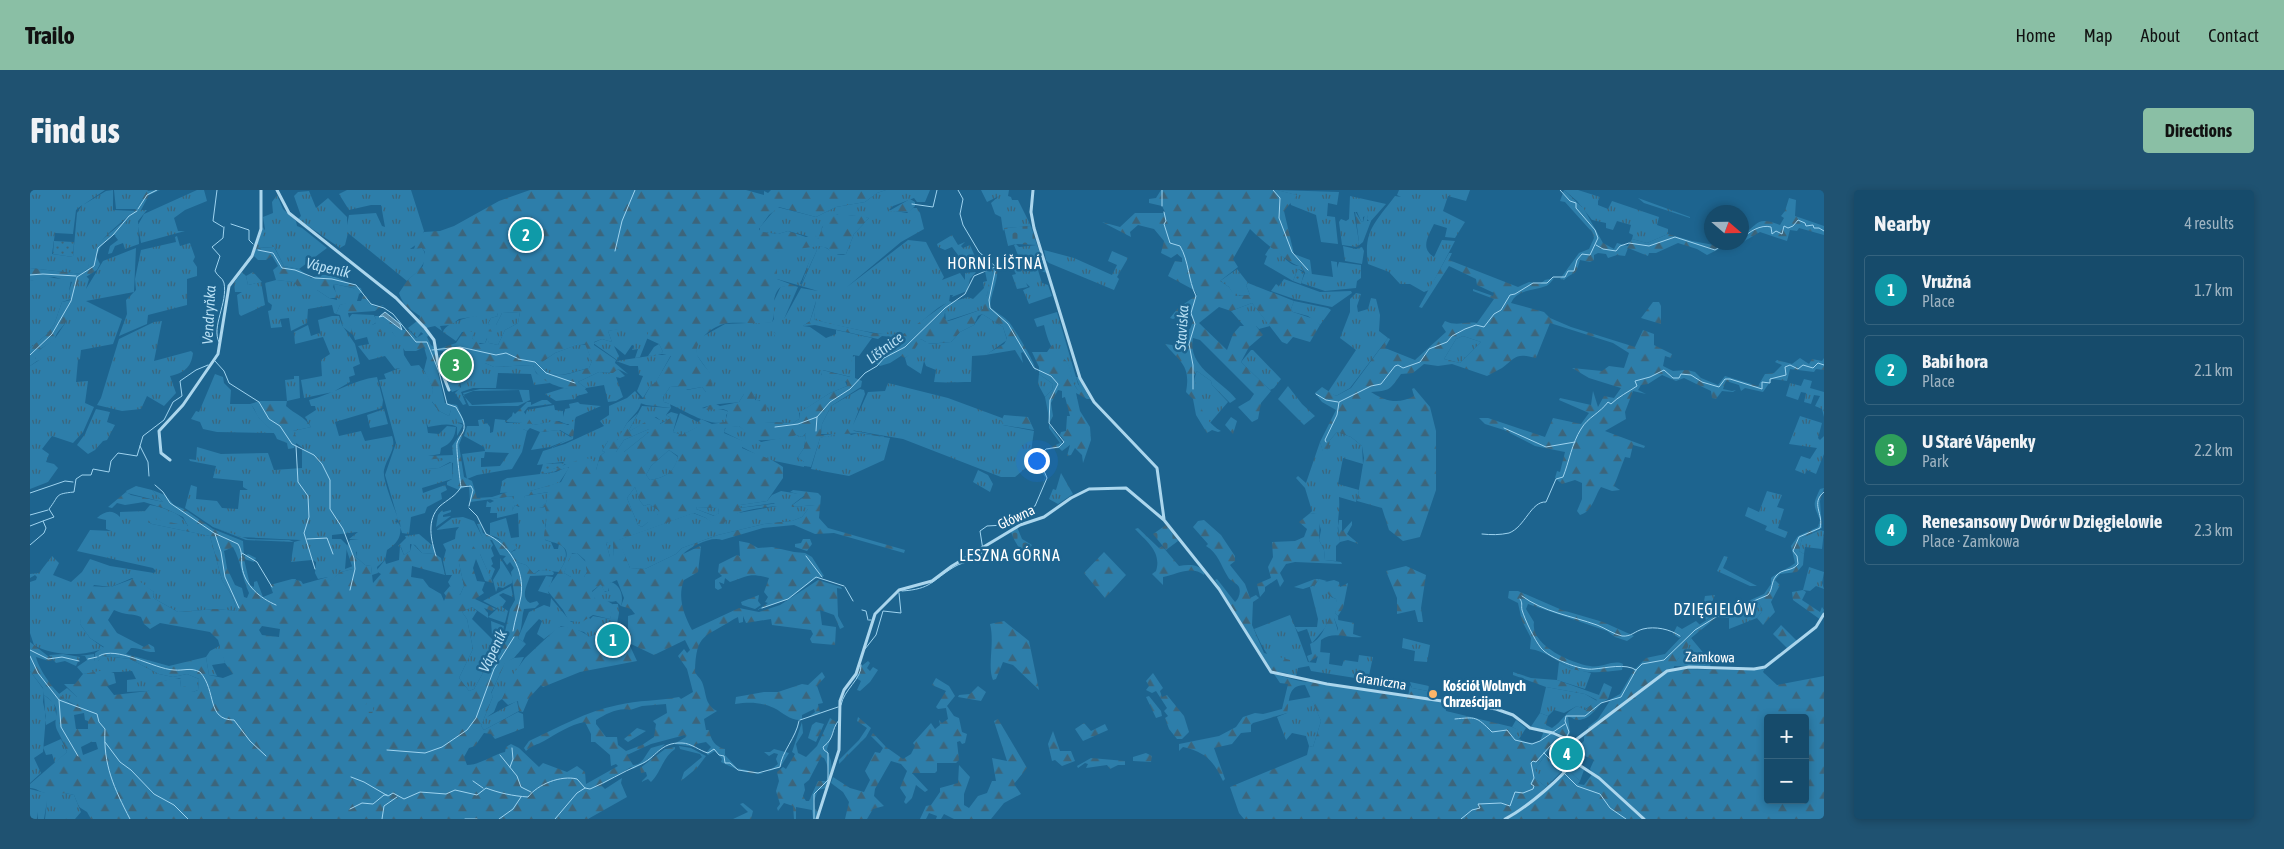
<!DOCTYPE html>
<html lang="en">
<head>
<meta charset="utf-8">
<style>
	:root { --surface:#164b6b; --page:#1f5271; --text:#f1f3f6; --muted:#9eb3c1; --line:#35637e; --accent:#8abfa5 }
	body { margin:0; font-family:"Asap Condensed",sans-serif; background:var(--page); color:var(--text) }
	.controls { position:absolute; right:15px; bottom:15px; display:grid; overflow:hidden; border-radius:5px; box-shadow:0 2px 8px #0003 }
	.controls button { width:45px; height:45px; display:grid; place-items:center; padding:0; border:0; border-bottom:1px solid var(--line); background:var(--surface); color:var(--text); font:25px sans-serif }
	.compass { position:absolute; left:1674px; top:15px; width:45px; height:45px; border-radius:50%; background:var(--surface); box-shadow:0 2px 8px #0003; rotate:110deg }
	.you { position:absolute; left:1006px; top:270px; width:18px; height:18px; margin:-12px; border:4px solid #fff; border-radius:50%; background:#1a73e8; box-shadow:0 0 0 8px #1a73e833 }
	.badge { display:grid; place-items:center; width:32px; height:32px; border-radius:50%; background:var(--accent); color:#fff; font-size:16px; font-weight:700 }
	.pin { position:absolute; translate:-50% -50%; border:2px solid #fff; box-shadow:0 1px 5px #0006 }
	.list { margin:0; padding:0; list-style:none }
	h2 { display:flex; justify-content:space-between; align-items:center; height:65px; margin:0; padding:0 20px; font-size:21px }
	h2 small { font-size:16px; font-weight:400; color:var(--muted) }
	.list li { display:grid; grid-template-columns:32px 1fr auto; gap:15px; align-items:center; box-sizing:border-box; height:70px; margin:0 10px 10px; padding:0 10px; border:1px solid var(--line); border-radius:5px }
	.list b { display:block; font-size:19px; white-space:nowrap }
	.list p { margin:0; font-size:16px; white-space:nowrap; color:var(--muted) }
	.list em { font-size:16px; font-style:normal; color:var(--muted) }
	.map { position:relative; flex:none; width:1794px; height:629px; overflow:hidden; border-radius:5px }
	header { display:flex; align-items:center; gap:30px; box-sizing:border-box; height:70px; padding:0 25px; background:var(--accent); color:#111 }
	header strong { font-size:24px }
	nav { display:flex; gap:28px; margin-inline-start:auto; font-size:18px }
	.intro { display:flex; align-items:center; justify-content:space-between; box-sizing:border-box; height:120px; padding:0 30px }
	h1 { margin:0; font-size:35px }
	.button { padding:12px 22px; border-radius:5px; background:var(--accent); color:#111; font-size:18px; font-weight:700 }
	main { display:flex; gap:30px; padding:0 30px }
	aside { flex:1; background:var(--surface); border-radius:5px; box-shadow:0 2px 8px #0003 }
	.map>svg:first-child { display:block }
</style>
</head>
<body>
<header>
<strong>Trailo</strong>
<nav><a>Home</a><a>Map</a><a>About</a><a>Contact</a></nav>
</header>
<div class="intro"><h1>Find us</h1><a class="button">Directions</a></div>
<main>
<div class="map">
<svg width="1794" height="629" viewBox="0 0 1794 629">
	<defs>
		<pattern id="grass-tufts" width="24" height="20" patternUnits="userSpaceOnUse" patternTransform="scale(1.25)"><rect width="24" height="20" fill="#2d7eaa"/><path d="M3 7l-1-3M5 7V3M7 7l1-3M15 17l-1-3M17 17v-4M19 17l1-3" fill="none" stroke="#3c657b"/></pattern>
		<pattern id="forest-firs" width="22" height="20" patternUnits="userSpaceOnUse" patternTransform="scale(1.25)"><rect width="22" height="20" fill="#2d7eaa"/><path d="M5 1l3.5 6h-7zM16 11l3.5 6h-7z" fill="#3c657b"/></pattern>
		<pattern id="wetland-marsh" width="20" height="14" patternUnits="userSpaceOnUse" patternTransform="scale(1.25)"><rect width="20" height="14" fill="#2d7eaa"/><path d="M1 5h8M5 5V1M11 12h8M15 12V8" fill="none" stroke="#3c657b"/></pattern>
		<pattern id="cemetery-stones" width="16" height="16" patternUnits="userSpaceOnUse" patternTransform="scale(1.25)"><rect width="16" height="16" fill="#2d7eaa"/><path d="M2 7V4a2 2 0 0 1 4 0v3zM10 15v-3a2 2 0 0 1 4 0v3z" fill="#3c657b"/></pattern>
		<pattern id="park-crowns" width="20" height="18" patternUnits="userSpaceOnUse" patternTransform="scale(1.25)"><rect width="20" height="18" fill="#2d7eaa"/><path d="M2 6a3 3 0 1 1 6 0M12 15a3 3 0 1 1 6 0" fill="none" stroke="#3c657b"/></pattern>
		<pattern id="garden-dots" width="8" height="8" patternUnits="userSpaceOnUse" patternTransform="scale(1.25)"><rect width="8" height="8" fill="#2d7eaa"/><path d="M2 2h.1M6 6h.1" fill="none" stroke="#3c657b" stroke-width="1.8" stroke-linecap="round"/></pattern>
		<pattern id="water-ripples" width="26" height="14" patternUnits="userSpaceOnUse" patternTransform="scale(1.25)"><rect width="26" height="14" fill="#588aa7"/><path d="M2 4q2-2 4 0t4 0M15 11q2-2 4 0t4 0" fill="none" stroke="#537183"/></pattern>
	</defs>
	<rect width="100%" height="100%" fill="#1d648f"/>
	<path fill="url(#grass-tufts)" fill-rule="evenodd" d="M 0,0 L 75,0 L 53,15 L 76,1 L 83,0 L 83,20 L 105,21 C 87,36 63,52 58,78 L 52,84 L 0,78 ZM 52,15 L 47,23 L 43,67 L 22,64 L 25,43 L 43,44 L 46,20 Z
		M 84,0 L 118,0 L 106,19 L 86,19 Z
		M 167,0 L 174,0 L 177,11 L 155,20 L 144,28 L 148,41 L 155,41 L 111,53 L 108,35 L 114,24 Z
		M 317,0 L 381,0 L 394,41 L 387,54 L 380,59 L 392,58 C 402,71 386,83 377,91 L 318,43 L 315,55 L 310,58 L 268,29 L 271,26 L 264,6 L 268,2 L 279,1 L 286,18 L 298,8 L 317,27 L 317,35 L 319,25 L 346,23 L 352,36 L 355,37 L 351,15 L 341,15 L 319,20 L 309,4 Z
		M 856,0 L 900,0 L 895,12 L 887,12 L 884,8 L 863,16 L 859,20 L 877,23 L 883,18 L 887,18 L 890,23 L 894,39 L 871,52 L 817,97 L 878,50 L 896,52 L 914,87 L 912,90 L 930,83 L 935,90 L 935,83 L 946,82 L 940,89 L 937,101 L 922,107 L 923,105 L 920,105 L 919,112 C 905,117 890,135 876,143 C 864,150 801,134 785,130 L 784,128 L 786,111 L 780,131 L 773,136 L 780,137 L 796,148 L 806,144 L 806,140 L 842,148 L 829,166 L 823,165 L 821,187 L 793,180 L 791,185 L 815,191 L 817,196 L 800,203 L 769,223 L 769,229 L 763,233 L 734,232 L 730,210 L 726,211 L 725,205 L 714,197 L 714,204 L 709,212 C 696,214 683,213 672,218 C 677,220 690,217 699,222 L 696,225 L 696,232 C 675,237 653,218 634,212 L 633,207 L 640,197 L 652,196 L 657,200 L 672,197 L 676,202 L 681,185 L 666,164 L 667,152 L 670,148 L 695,134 L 742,132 L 744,129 L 742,115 L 751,96 L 768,97 L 754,129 L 771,98 L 788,101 L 747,89 L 747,62 C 755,58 781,55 790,56 C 800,57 804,68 816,64 L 824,44 L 839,28 L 820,25 L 812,27 L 807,24 L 792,37 L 791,45 L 788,49 L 758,41 L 748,44 L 730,42 L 730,37 L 747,17 L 786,27 L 806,17 L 835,12 L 847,3 ZM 785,58 L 787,60 L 772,94 L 770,94 Z
		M 951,0 L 979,0 L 978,6 L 981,7 L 982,10 L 988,10 L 1001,36 L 975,38 L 973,41 L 971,27 L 965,24 L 961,13 L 969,6 L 957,12 Z
		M 1247,0 L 1309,2 L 1307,15 L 1298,13 L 1297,26 L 1305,27 L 1308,54 L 1291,52 L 1286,25 L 1261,15 L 1260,12 L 1266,5 Z
		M 1369,0 L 1440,0 L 1436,11 L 1418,6 L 1413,21 L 1435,32 L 1425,48 L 1415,47 L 1417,38 L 1404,34 C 1398,47 1390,58 1404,67 L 1412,50 L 1425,51 L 1399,100 L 1394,102 L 1380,94 L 1370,94 L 1359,82 L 1338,74 C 1333,40 1346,32 1365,6 L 1371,7 L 1367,5 Z
		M 1534,0 L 1548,0 L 1570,7 L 1568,11 L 1568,15 L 1578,19 L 1582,11 L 1629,27 L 1627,35 L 1638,39 L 1638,44 L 1617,53 L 1602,49 L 1603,45 L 1599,43 L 1601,35 L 1587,31 L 1583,40 L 1576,38 L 1576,33 L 1562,30 L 1547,11 Z
		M 247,5 L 253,19 L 266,31 L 267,36 L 272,38 L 297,58 L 269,79 L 254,76 L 245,58 L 241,57 L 227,58 L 235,39 L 233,27 L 243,23 L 242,12 Z
		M 1320,6 L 1356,14 L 1340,32 L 1337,29 L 1338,25 L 1333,27 L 1333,32 L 1331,31 L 1327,22 L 1324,22 L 1329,52 L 1327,57 L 1312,55 L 1309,32 L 1311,29 L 1316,31 L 1319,29 Z
		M 1608,8 L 1660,27 L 1660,28 L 1614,13 Z
		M 108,20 L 117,20 L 108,31 L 109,54 L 95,59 L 93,53 L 85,56 L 82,63 L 78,64 L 80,56 L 88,50 L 85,46 L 90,37 Z
		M 922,45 L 928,55 L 935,52 L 931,56 L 933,58 L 940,55 L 950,78 L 946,71 L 931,69 L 922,57 L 915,60 L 908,57 L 907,54 Z
		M 147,46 L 150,56 L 160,53 L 165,67 L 163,71 L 167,77 L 167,86 L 157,89 L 157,115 L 118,125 L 117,134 L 89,146 L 97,124 L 96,110 L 106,100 L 105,89 L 111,60 L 146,52 L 145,47 Z
		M 986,54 L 989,57 L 1007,55 L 1010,63 L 1007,71 L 991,73 L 984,55 Z
		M 1313,56 L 1326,59 L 1332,57 L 1334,61 L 1332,74 L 1315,71 Z
		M 1240,57 C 1251,60 1256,76 1270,76 L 1274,81 L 1268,79 L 1263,91 L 1234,74 L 1237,66 L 1235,65 Z
		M 106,58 L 104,102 L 56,111 L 92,129 L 83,154 L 51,160 L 50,169 L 48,170 L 46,192 L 58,191 L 55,213 L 64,217 L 53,242 L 43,253 L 22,246 L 12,259 L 19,264 L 16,272 L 24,274 L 28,278 L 18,292 L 0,299 L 0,176 L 11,169 L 5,170 C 6,159 15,157 23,150 C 26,148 31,139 34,135 C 43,121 42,98 50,88 L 56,86 L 59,89 L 56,99 L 73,71 Z
		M 1014,60 L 1044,68 L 1082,85 L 1087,75 L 1078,71 L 1082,61 L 1098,68 L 1087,87 L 1089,89 L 1084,100 L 1019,73 L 1016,70 Z
		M 1011,64 L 1017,83 L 1008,80 L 1012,93 L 1018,95 L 1022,106 L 999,114 L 993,100 L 1000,97 L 996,93 L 998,97 L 987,99 L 982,85 L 986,84 L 984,80 L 987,77 L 1008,72 Z
		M 1301,71 L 1307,72 L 1307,78 L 1309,72 L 1331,75 L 1331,88 L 1327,91 L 1326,98 L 1295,101 L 1271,93 L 1275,83 L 1303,87 Z
		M 964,78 L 953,119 L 916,131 L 915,122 L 922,112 L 938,107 L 943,109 L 954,98 L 953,92 L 957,91 L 955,81 Z
		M 1207,79 L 1218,93 L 1216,95 L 1220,105 L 1204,106 L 1199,97 L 1190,91 Z
		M 212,82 L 216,86 L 218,95 L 231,92 L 235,115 L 211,126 L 209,124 L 207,105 L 212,102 L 205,102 L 204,93 Z
		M 15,87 L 41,90 L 39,101 L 41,109 L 32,112 L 24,135 L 16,145 L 0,158 L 0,91 Z
		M 1254,89 L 1290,102 L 1321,101 L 1322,103 L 1302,117 L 1264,109 L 1241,101 L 1246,94 L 1249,96 Z
		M 246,90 L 264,92 L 271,100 L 287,100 L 299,108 L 307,110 L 304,94 L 327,99 L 329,104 L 327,111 L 310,115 L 306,124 L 304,123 L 302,115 L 278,119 L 277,133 L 261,141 L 259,128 L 250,129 L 252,137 L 241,138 L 238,121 L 241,120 L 242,115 L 238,112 L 235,93 Z
		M 1326,103 L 1331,104 L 1327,116 L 1328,122 L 1338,119 L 1341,108 L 1346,109 L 1350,125 L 1349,141 L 1358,148 L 1320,198 L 1306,206 L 1298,202 L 1326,160 L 1310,148 L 1320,122 L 1320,109 Z
		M 1264,111 L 1298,118 L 1301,120 L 1290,135 L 1278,126 L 1263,122 L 1261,119 Z
		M 1222,113 L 1240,136 L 1229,139 L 1226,136 L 1214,136 L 1201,121 Z
		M 490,122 L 488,133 L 475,140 L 468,155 L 459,153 L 457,148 L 455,153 L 447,153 L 442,148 L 443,142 L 432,142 L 426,151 L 413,142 C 416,130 455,123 467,123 L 468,126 L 461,128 L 458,134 L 466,135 L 472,123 Z
		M 1027,122 L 1048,194 L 1053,201 L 1051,203 C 1038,190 1044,187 1038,175 C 1036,169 1031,168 1027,164 C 1020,158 1016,144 1014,135 L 1007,137 L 1004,129 Z
		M 322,124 L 344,125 L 347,132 L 342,135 L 349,142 L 362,142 L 373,155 L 374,165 L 381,176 L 389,175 L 397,185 L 403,199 L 402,212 L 409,221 L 419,226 L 421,220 L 425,220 L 427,232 L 433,235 L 427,246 L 427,237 C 419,232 406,236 398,237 L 396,231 L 398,243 L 409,244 L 417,236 L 426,237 C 425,247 421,254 411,258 L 410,264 L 398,266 L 397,269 L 412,268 L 413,271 L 397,279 L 409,278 L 422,272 L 422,289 L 392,298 L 393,303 L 415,295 L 417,300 L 411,303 L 412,309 L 397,317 L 395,323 L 381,327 L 379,344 L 372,343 L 355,285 L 366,253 L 349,190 L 356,189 L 354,184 L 370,178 L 365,179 L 355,166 L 339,170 L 328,156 L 339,154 L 337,147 L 325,150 L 318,129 Z
		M 952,124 L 973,137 L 977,150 L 956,165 L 942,166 L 941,192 C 927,192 917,193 904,192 L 906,180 L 896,176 L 894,171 L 891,184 L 877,175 L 875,168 C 882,163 885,154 891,149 L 899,154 L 921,152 L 930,142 L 944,135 Z
		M 302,126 L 309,126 L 312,135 L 325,154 L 330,174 L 323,177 L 325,185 L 319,187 L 320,192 L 303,202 L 274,208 L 271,190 L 292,186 L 291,170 L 300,164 L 293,147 L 265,154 L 264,142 L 278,135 L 281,146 L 289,143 L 291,145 L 288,130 Z
		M 132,131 L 124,171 L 161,161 L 163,163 C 161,178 154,183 140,186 L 146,203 L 134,216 L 117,206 L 111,219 L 92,221 L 67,215 L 71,208 L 89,149 L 124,132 Z
		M 387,131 L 399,145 L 397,147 L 391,142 L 387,148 L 378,138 Z
		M 611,134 L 623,134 L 610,167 L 605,168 L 608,159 L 602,160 L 604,156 L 602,155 L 595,165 L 584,156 L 589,166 L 587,170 L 563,153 L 572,149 L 582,152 L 578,141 Z
		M 1433,146 L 1451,152 L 1430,173 L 1414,169 L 1426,149 Z
		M 549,154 L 556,155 L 562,171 L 559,178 C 543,181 525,192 512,178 L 512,172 L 525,163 Z
		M 629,154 L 633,162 L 627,165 L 641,165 L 625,194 L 621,195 L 613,208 L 607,201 L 613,186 L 609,185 L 608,176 L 600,176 L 586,171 L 626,165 L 618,166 L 624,157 Z
		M 1221,160 L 1223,160 L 1251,189 L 1244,198 L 1240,200 L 1211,172 Z
		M 441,173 L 455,173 L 464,177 L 503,175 L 506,183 L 520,193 L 504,195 L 501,184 L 468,183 L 466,198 L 443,198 L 431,202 L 436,214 L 433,215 L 425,203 L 431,197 L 429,186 Z
		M 588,179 L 595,186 L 590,188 L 586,187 L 593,207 L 586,211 L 578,212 L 574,195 L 556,198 L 548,192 L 569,182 L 582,183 Z
		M 1167,181 L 1181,191 L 1182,195 L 1198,212 L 1180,233 C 1170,225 1160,193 1167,181 Z
		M 185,184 L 193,187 L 194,193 L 201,200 L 200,214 L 221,214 L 229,228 L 245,243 L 187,242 L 173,239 L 170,232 L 161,229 L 166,221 L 169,222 Z
		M 1009,184 L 1023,194 L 1022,200 L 1015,207 L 1008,194 Z
		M 264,186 L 269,186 L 270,208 L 257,211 L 255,190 L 264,189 Z
		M 347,187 L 353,210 L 352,218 L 305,232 L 309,246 L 331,241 L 335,251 L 362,246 C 367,259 357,267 354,280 C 352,289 365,319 368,329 L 365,332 L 370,333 C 372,346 368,353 357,360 L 355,370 L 347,377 L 348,383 L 342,385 L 341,376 L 335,375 L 326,367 L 329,350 L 319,349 L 328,342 L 302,345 L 302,349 L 311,349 L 317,355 L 315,379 L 323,376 L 323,379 L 311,382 L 298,393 L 298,387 L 288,389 L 285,383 L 286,372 L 282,370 L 261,372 L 264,352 L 271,350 L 211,347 L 183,337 L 155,318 L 161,295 L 167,297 L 166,309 L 187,311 L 192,318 L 208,319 L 210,300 L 218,300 L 213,297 L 213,291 L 183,288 L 186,276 L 160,271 L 159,269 L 166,270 L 167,257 L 191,264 L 238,263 L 244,280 L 272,278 L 272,260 L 274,259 L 265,252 L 267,250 L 262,243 L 263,241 L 281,237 L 275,227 L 286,220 L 285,216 L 281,216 L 279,210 C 303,204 323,190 347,187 Z
		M 1774,189 L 1782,191 L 1780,198 L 1794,202 L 1794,227 L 1792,219 L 1785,216 L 1790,206 L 1784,205 L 1781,214 L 1774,212 L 1776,203 L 1771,202 L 1768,210 L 1756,206 L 1760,193 L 1771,196 Z
		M 858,193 L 918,208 L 972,228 L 973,235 L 1004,241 L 999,275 L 985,287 L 971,287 L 873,249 L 815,239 L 821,245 L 828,243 L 860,248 L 854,270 L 819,286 L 781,279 L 790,248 L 803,244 L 791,244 L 792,234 L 801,216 L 830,199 L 834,200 L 835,204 L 823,235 L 838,202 L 855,201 Z
		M 1258,196 L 1272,214 L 1285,226 L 1274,235 L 1248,209 Z
		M 534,198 L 556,200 L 558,203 L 547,206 L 545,209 L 526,211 L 515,204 Z
		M 450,199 L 499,200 L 500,210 L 488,216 L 439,216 L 433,203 ZM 489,200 L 493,212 L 442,215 L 433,205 L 443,201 Z
		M 605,201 L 610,207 L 608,209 L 611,213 C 609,222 602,226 597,233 C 593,239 592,245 586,251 L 578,251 L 572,261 L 575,262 L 570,266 L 566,280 L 554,269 L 536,275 L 533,272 L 507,275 L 513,261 L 535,254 L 574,236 L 570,231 L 579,225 L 579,216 L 597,208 Z
		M 548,212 L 550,214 L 571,216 L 546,227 L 543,234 L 536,234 L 529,231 L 503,235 L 495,226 L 497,220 L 524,215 L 525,220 L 533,221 L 533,227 L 535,219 L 540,218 L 539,214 Z
		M 612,216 L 641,218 L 636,225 L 641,228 L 629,234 L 630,230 L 626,227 L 598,242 Z
		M 66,219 L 80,222 L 77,232 L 85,235 L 77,250 L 73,251 L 65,260 L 58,264 L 47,255 L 55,244 Z
		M 354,219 L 358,234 L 340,238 L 337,225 Z
		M 650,223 L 668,232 L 668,237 L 652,245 L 643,242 Z
		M 1770,226 L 1792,233 L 1788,248 L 1790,250 L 1794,246 L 1794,264 L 1786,284 L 1777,280 L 1775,284 L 1765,280 L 1771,266 L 1780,269 L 1787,258 L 1759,254 Z
		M 454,229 L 454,234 L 457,233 L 460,237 L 460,243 L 463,242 L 465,229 L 475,230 L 476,233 L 493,233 L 493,239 L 497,241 L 492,262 L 482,279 L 447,285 L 437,289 L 432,264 L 455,261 L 454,257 L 434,246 L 437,236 L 449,236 L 448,230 ZM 455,262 L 479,263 L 470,276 L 451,277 L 451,268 L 454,268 Z
		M 709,236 L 731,252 L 766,245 L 772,247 L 776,243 L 774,258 L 768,267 L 774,272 L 774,277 L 735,269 L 712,257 L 712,251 L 694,242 L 696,237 Z
		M 619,239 L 619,242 L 594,262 L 586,262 L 594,250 Z
		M 529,240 L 542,248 L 520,257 L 501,260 L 510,242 Z
		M 1307,242 L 1321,247 L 1332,256 L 1333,274 L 1313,268 L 1308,294 L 1329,300 L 1326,312 L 1309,307 C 1310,320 1308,324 1308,336 C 1307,341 1310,346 1310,352 L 1306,356 L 1306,371 L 1295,370 L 1294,360 L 1289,350 L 1291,340 L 1286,323 L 1279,324 L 1282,321 L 1275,298 L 1266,288 L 1268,286 L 1276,293 L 1290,252 L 1293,261 L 1298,259 L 1300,250 Z
		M 639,260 L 648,267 C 644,283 636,287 620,290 L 616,285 L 621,276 Z
		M 537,277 L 539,278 L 529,293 L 500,301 L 470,303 L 472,291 L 477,288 L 526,282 Z
		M 948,280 L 958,285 L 963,294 L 960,302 L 943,292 Z
		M 1031,283 L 1043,304 L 1028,314 L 1019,309 L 1023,299 L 1026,300 Z
		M 106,296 L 122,300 L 133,312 L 97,303 L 96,301 Z
		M 605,297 L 610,311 L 614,316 L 619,314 L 628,320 L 628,324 L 612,337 L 608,335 L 597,308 Z
		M 751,301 L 775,305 L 762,315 L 763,317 L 785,315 L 785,319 L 778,319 L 772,327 L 762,331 L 734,334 L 688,345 L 652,358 L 646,364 L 615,379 L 600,378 L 588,350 L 663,323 L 676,328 L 690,338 L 697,328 L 703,324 L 747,316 L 744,313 L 709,318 L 710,315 L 737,311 L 742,305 Z
		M 1737,301 L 1752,305 L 1747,317 L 1754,319 L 1748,338 L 1758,342 L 1755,348 L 1735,340 L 1737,336 L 1715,326 L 1718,317 L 1729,322 Z
		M 519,302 L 516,313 L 509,318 L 515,317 L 518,328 L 515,335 L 515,350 L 521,352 L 524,359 L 528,359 L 529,354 C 541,360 535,373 529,382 L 509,380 L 504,384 L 496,375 L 487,372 L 481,362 L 486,360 L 468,348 L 460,345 L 460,333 L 476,328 L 481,348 L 489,347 L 488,323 L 467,328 L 467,323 L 460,323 L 461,317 L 456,317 L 457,311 L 460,313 L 464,311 L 460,309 L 485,306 L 482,321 L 485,315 L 489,317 L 495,306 Z
		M 120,315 C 132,317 155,324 158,337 L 131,331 L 118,332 L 122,334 L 180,346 L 192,390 L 202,406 L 207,421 L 186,419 L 148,422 L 125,409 L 123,407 L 124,402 L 102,388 L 81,397 L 64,395 L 55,408 L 50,434 L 60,448 L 74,458 C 54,467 22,466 4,455 L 0,443 L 0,392 L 6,390 L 7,387 L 5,385 L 0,388 L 0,384 L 9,383 L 22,366 L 29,373 L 23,385 L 41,392 L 52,382 L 60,369 L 80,376 L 124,383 L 126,381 L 123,378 L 47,361 L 60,340 L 81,341 L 76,339 L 76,330 L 67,328 C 75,321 82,319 90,327 L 90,322 L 115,321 Z
		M 667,317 L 688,318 L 689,323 L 685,326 L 666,319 Z
		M 412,320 L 413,322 L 421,320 L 421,322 L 413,325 L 413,327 L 421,326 L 406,337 L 408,325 Z
		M 433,327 L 444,331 L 453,348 L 459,348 L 463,355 L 461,358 L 464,366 L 461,368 L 463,374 L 461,376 L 465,379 L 461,389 L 450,364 L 429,373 L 434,396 L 430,405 L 424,403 L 418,392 L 422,385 L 416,385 L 413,371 L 416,360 L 413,354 L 425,349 L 426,341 L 429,337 L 406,340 L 422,328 Z
		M 1790,340 L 1794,341 L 1792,359 L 1775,357 L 1774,364 L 1769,361 L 1772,348 Z
		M 389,344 L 403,356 L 405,364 L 392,363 L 385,355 L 380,354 L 380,361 L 374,365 L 371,357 L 368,356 L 376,348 L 375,346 Z
		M 583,350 L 584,367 L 580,367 L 576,353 Z
		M 547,363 L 556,372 L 557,382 L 554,387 L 541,387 L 534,383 L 540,364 Z
		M 1694,366 L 1698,367 L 1693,378 L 1727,396 L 1720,396 L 1687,381 Z
		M 470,368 L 482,387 L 482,393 L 473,398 L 468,397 L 466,402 L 463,390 L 470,378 Z
		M 1779,377 L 1794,382 L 1792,393 L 1794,399 L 1786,396 L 1780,401 L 1773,400 Z
		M 516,386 L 523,387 L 518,402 L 519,404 L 508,401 Z
		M 1289,389 L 1297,391 L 1295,392 L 1301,407 L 1306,409 L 1308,416 L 1305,423 L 1308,426 L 1309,441 L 1304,428 L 1297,433 L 1295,438 L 1282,453 L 1277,439 L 1268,442 L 1265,437 L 1278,472 L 1286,473 L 1289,462 L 1300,463 L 1299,474 L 1312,476 L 1314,470 L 1328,472 L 1329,465 L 1343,467 L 1338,490 L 1281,481 L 1279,476 L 1268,478 L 1266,487 C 1244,481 1233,459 1224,439 L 1260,425 L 1265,437 L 1287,437 L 1288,429 L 1280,397 L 1285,395 Z
		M 581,392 C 590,395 594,405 591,416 L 586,411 C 581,413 574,410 566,410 L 561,403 L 571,394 L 575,402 L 579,401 L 579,394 Z
		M 481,396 L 483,407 L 473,403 L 469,405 L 476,411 L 472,417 L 478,421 L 475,433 L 458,427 L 467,419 L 476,423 L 453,411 Z
		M 1685,405 L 1682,412 L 1691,421 L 1676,430 L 1672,424 L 1675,420 L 1673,416 L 1675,406 Z
		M 521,408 L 541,432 L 559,427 L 560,429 L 563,426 L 580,429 L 583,414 L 588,414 L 589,423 L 585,444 L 575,440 L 559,447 L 554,442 L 531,436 L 514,449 L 507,444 L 512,431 L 509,429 L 496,443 L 493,451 L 496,454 L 488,448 L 499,422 L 514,415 L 520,417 Z
		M 1728,412 L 1733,420 L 1727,428 L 1699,439 L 1699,428 L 1706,421 Z
		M 442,417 L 447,421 L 442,429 L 463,450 L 470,454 L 465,464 L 459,467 L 459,472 L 444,499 L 439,501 L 429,488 L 443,459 L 437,429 L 432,422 Z
		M 461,431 L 474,436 L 471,450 L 462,445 Z
		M 1666,431 L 1670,435 L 1649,448 L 1643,444 L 1647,436 L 1652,439 Z
		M 1373,448 L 1400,455 L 1397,472 L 1384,471 L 1385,461 L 1372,458 Z
		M 1661,448 L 1681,472 L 1680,477 L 1644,476 C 1650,464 1656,462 1661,448 Z
		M 191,455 L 195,473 L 182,475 L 187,486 L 179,485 L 176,467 L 180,461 Z
		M 33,464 L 50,467 L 46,476 L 35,471 L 26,473 L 19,465 Z
		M 64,464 L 64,471 L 68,471 L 73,466 L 100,469 L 129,484 L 143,487 L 157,484 L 169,489 L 168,500 L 163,502 L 150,497 L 151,489 L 149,488 L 134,491 L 118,501 L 97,502 L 97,490 L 106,489 L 102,481 C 84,483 72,481 53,484 L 47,477 L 57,470 L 55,466 L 50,466 Z
		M 494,467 L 472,509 L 468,512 L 464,522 L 457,527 L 487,511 L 489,521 L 454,540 L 451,536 L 463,506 L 461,504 L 475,472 L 484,468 Z
		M 1529,472 L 1540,478 L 1561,483 L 1555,499 L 1527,490 Z
		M 0,481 L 14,500 L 13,512 L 16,526 L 13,562 L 4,568 L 11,583 L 0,593 Z
		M 1380,492 L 1399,496 L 1398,501 L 1382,498 Z
		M 1516,497 L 1555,504 L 1567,511 L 1554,520 L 1547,516 L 1534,523 L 1524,520 L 1518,526 L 1510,523 Z
		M 37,498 L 47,507 L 47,516 L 27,505 L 26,501 L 29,504 Z
		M 14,505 L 24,513 L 27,529 L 16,535 Z
		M 1281,507 L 1291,531 L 1283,557 L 1279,556 L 1276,546 L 1262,543 L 1256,550 L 1247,527 L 1257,523 L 1258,511 Z
		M 1486,530 L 1496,538 L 1489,549 L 1485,546 L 1488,540 L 1482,537 Z
		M 31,549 L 37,562 L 25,573 L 22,564 L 16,565 L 13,557 Z
		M 1516,564 L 1523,573 L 1533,580 L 1516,597 L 1507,590 L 1504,581 Z
		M 1543,573 L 1554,580 L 1550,591 L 1537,579 Z
		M 0,599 L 16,603 L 30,602 L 44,605 L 51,622 L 45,629 L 15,629 L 17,611 L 14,629 L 8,629 L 8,622 L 7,629 L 0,629 Z"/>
	<path fill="url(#forest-firs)" fill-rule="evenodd" d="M 130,0 L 119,5 L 111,20 L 98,29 L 86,45 L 83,45 L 71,56 L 66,66 L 70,74 L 67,80 L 48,92 C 44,106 43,121 35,133 C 31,139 25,143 25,150 L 10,159 L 5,169 L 22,166 L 7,171 L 0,176 L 0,158 L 16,145 L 24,135 L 32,112 L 41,110 L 39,101 L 42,92 L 24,87 L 0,91 L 0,78 L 52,84 L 58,78 C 59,53 89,39 104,21 C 109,16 113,7 117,1 Z
		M 500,0 L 716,0 L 734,5 L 734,1 L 738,3 L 741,0 L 856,0 L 847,3 L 835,12 L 806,17 L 786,27 L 749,17 L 739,25 L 729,39 L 731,42 L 748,44 L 758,41 L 776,47 L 784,44 L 788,49 L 794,33 L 805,24 C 815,26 828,24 839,28 L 824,44 L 816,64 L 803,64 L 797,58 L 789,56 L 747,62 L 747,89 L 768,97 L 763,99 L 752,96 C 739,105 747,123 742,132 C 729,135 714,132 699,133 C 685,134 664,150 667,164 C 668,169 679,181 682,185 L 683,206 L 677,207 L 676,202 L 672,197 L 655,200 L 651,196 L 640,197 L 633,207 L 634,212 L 640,214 L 641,218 L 616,215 L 607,212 L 609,208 L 613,209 L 621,195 L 625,193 L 641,166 L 632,164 L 618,167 L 633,162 L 629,154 L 616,148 L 622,134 L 578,141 L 582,152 L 572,149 L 564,152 L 564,155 L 586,170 L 585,173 L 598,184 L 588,179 L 583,183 L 569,182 L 548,192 L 556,198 L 555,200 C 539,201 515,195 506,182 C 504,180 504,177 503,175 L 464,177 L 455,173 L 441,173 L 429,186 L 430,199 L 422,202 L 421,200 L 409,173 L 409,165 L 413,164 L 413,161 L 408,161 L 408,159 L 426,153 L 434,141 L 444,142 L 442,148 L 450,154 L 455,153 L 458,147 L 459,153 L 468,155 L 475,140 L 488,133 L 490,122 L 472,123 L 466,135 L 463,136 L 458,134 L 461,128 L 468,126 L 467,123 L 429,129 L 421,135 L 410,136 L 412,141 L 405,136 L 396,138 L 389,131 L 390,126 C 378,117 374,117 369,103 L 377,91 L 393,76 L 395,62 L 392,58 L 384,59 L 388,46 L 394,42 L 410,41 L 424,36 L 469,11 ZM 547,155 L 555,154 L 560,166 L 558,166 L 562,171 L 559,178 C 542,182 527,191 513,179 L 512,172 L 525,163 Z
		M 1131,0 L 1247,0 L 1267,5 L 1254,21 L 1264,64 L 1280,70 L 1282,85 L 1275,83 L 1270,76 C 1263,77 1228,47 1220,39 L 1203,69 L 1208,77 L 1190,91 L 1199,97 L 1205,106 L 1220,105 L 1216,95 L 1218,93 L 1264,111 L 1261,119 L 1263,122 L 1284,129 L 1290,135 L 1280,152 L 1263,147 L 1257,154 L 1252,152 L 1222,113 L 1201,121 L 1189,117 L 1169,133 L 1197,160 L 1203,144 L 1210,136 L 1226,136 L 1233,145 L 1219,157 L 1211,172 L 1241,201 L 1231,213 L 1228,229 L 1222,232 L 1208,217 L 1220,210 L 1224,204 L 1170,150 L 1163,148 C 1157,177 1190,189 1206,209 L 1200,213 L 1182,195 L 1181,191 L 1167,181 L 1164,186 C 1168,208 1170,229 1191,241 L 1188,242 L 1182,240 L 1177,243 L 1166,225 L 1163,209 L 1156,202 C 1161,175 1150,172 1135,154 L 1142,155 L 1151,162 L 1158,148 L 1156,140 L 1160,139 L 1164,129 L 1157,123 L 1143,129 L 1140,128 L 1148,118 L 1167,105 L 1164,100 L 1138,86 L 1145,71 L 1152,72 L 1152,68 L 1147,64 L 1141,68 L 1131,63 L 1134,51 L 1124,39 L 1108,35 L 1100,42 L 1101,47 L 1072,32 L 1090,37 L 1105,23 L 1133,23 L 1135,22 L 1132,16 L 1119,13 L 1119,9 L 1126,8 Z
		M 1534,0 L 1554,19 L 1573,53 L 1584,59 L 1587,53 L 1598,56 L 1602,49 L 1617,53 L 1638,44 L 1662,51 L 1684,55 L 1701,53 L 1677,65 L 1667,59 L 1648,53 L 1626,63 L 1619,63 L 1618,66 L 1598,58 L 1595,66 L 1587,65 L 1578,68 L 1576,64 L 1568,63 L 1564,65 L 1564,70 L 1560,72 L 1550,70 C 1544,90 1547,78 1534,90 L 1530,89 L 1549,63 L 1559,59 L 1564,48 L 1562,42 L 1535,12 L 1530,11 Z
		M 1759,8 L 1766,10 L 1765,26 L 1794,36 L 1794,45 L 1769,38 L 1767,41 L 1760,40 L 1757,51 L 1730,42 L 1711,53 L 1705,53 L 1712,52 L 1712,45 C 1730,34 1726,26 1750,35 L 1754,28 L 1751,26 L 1755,21 Z
		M 880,9 L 885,12 L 885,16 L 879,22 L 859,21 Z
		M 1325,21 L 1331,31 L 1333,32 L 1335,24 L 1338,25 L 1337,31 L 1341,31 L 1333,52 L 1327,57 L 1329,52 Z
		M 233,37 L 235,41 L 228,58 L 244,57 L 254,76 L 269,79 L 281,88 C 305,79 308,91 331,98 L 332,102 L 329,104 L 324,98 L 304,94 L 303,97 L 309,108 L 299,108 L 287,100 L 272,102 L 264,92 L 246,90 L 243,80 L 248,76 L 242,66 L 236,70 L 228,70 L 223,65 Z
		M 786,58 L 787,60 L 771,95 L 783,60 Z
		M 1419,63 L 1422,63 L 1419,70 L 1488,97 L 1499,92 L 1510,94 L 1515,90 L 1524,88 C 1522,91 1519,95 1516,96 C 1504,101 1487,99 1481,113 L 1514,122 L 1520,128 L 1541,137 L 1605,157 L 1613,140 L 1624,144 L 1624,155 L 1642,164 L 1641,168 L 1635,166 L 1633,176 L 1643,181 L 1657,180 L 1665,182 L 1671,188 L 1688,195 L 1695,186 L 1728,196 L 1735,184 L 1744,183 L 1752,175 L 1745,172 L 1747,170 L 1762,174 L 1770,168 L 1779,174 L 1782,169 L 1792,171 L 1794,168 L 1794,180 L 1786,179 L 1784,182 L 1760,179 L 1757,191 L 1742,189 L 1733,202 L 1715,198 L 1711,201 L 1709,195 L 1696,191 L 1693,199 L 1702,201 L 1706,200 L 1703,202 L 1692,201 L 1686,209 L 1682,208 L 1681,201 L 1654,188 L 1646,191 L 1632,185 L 1618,194 L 1611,195 L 1608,200 L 1616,204 L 1603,201 L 1595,222 L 1596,229 L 1575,241 L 1615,256 L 1614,258 L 1603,255 L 1600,268 L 1595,267 L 1584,296 L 1590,300 L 1582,301 L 1571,297 C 1564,307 1563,321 1550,325 L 1547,321 L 1552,309 L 1552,293 L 1545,290 L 1532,294 L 1525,288 L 1527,281 L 1530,282 L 1535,262 L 1505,256 L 1474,240 L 1455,234 L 1449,228 L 1458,228 L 1515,247 L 1523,228 L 1551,234 L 1559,223 L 1529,210 L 1530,208 L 1561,215 L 1563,201 L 1568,217 L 1574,206 L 1584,208 L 1591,198 L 1559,188 L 1542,178 L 1572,181 L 1579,176 L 1594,178 L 1599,163 L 1583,153 L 1520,133 L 1506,168 C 1486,163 1487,166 1472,178 C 1467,181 1462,183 1457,186 L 1422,174 L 1408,176 L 1394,174 L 1383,183 L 1371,184 C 1360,200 1359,201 1341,202 C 1355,211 1368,215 1384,206 L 1382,199 L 1384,198 L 1400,217 L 1406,241 L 1406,300 L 1390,347 L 1373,351 L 1359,340 L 1352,318 L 1327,311 L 1334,268 L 1332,256 L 1321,247 L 1307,242 L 1300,250 L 1298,259 L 1293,262 L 1290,252 L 1306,220 L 1292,212 L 1285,203 L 1292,197 L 1306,206 L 1321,198 L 1358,148 L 1360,149 L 1355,158 L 1385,170 L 1416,142 L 1412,136 L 1415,131 C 1427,137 1435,131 1447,133 L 1464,109 L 1443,101 L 1443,99 L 1463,106 L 1464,103 L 1447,95 L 1446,89 L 1419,76 L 1392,118 L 1389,117 ZM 1433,146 L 1451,152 L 1430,173 L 1414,169 L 1426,149 Z
		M 967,77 C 969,89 961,103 960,117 C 966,123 974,126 979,132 C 984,138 1006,174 1006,181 L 993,162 L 991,163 L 993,173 L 985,160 L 955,165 L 974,154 L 977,149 L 973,137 L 952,124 L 948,126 L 944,135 L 930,142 L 921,152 L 896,154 L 896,152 L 891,149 L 883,162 L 875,168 L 871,166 L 860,173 L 850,176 L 845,173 C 852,163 861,161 869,152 L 863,147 L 852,146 L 848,149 L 785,135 L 773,136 L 780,131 L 787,110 L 784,128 L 785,130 L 842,143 L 872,145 L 919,111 L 922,112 L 915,122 L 914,128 L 918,131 L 922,130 L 953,119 L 952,110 L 957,105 L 958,96 L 964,78 Z
		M 223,82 L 232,92 L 218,95 L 216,86 Z
		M 333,106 L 336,106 L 339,113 L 346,117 L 354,115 L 345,121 L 318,123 L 323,145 L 313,137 L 310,125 L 306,124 L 310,115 L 322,111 L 331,111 Z
		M 1623,112 L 1629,112 L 1631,116 L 1631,134 L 1611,128 Z
		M 345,126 L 353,126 L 371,140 L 379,140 L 386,148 L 395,143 L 401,155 L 405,158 L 405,167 L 412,183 L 408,183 L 415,213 L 427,215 L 435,234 L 427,232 L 424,220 L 421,220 L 419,226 L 409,221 L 401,210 L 403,199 L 394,180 L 397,168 L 394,157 L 386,161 L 375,161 L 362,142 L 349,142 L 342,138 L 342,135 L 346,133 Z
		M 751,134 L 741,151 L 753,146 L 739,157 L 738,176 L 737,153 Z
		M 439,135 L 451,138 L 465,138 L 467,142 L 454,141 L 450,143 Z
		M 1022,155 C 1026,164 1034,166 1038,174 C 1044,185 1039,194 1052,203 L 1046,187 L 1048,187 L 1060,209 L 1057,209 L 1046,203 L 1050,221 L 1060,237 L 1061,250 L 1053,273 L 1052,265 L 1045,258 L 1041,265 L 1037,266 L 1040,255 L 1032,261 L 1029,258 L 1015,260 L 1008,271 L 1010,279 L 1016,286 L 1008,305 L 1015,287 C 1008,277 1004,275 1009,263 L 1030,253 L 1019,238 L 1019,228 L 1015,207 L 1022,200 L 1023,194 L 1009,184 L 1009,177 L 1002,162 L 1017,162 ZM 1028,200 L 1032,201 L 1032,208 L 1035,207 L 1040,226 L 1037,226 L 1036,241 L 1031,242 L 1030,245 L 1034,250 L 1033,254 L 1019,234 L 1023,226 L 1021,213 Z
		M 825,166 L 825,188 L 832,191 L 831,197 L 801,216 L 792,234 L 791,245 L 808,244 L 790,248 L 781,277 L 774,276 L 774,272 L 768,267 L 774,258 L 776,243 L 772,247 L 766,245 C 758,249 728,252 719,249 L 718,244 L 709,236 L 695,238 L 694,243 L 713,251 L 712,258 C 725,264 741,268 753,277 L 753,288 L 737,311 L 710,315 L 709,318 L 749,313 L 747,316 C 730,318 694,320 691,341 L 676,328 L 664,323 L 589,350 L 600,378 L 615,379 L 646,364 L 652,358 L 688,345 L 734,334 L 762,331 L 772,327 L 778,319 L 785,319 L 785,315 L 763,317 L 761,316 L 775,306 L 760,302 L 763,300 L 788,303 L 791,306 L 789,328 L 798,338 L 875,360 L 874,363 L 804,343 L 785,344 L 764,335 L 733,338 L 692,350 C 681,346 662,356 653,364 L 670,356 L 671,357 L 668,382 L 654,390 C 647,407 654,425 662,440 L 709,418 L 729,422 L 750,415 L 788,390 L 811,397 L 812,399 L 807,398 L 808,426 L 814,437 L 810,439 L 804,425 L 790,420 L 792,435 L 806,437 L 805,455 L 782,453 L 780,449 L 783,444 L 781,440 L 742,435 L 741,429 L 716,433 L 713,426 L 713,432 L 709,433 L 708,427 L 704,429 C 675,448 666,442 665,482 C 667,486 670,488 672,492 C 677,504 674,514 687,521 L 674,529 L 676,540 L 679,540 C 681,550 685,557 695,559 L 695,565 L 707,578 L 734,584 C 718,585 706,579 691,572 L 692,569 L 685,561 L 678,565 L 676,563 L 681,557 L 676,552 L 666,554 L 665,557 L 644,554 L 656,547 L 655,545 L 621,554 L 597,565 L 603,575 C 613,575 615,565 621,558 L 635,554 L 620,570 L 603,579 L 601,577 L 571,595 L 575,599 L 592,588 L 591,593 L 597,607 L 558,629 L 61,629 L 57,622 L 49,617 L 44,605 C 34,601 25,605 15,603 C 9,602 7,598 0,598 L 0,594 L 37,562 C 34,553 31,548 27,540 C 21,525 36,520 14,505 L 13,498 L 0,481 L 0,452 L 23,470 L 19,471 L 6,467 C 9,481 32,514 47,515 L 47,507 L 34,494 L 45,494 L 53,484 L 75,480 L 84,483 L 86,493 L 77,496 L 84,505 L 118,501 L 123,494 L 144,488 L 151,489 L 150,497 L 155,496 L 163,502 L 168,500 L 169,489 L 157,484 L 143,487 L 129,484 L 100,469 L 74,466 L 68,471 L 64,472 L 65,463 L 74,457 L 60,448 L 50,434 L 52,412 L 58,402 L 57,396 L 81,397 L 105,388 L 124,402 L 123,407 L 125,409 L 148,422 L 186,419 L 207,421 L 202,406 L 192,390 L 180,346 L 122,334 L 118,332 L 120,328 L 158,336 L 153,327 L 136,319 L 114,312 L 95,315 L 87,313 L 82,318 L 78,317 L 96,302 L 101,305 L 133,312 L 122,300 L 135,305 L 144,315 L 154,319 L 183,339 L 213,351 L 214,367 L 218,364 L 226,368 L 224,372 L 214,369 L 220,395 L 224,397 L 224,392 L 227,391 L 233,407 L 243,403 L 240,395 L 262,389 L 266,389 L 264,394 L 266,390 L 271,391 L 273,394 L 298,387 L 298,392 L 311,382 L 323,379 L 316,358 L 320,350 L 329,350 L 332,360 L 326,362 L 326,367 L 335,375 L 341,376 L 343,393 L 351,384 L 346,381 L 355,370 L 356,374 L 369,370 L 370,356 L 374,365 L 380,361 L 382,353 L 392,363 L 405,364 L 411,368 L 415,385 L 382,376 L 381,387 L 393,389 L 399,397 L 411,404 L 414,411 L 416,406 L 414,403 L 420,396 L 430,405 L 434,396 L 429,373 L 423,373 L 421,370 L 434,358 L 443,356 L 450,364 L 463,393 L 455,391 L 446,369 L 443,378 L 447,391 L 455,392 L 452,400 L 454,403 L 445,409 L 466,419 L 462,421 L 454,418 L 458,423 L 458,428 L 442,417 L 432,422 L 437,429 L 443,459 L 429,488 L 439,501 L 444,499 L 459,472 L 459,467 L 466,463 L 473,451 L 480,419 L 485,410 L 481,382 L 484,378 L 480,372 L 477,375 L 473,369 L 476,366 L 470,365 L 462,350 L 453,349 L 447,334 L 450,333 L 453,343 L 486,356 L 487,358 L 481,362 L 487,372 L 496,375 L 504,384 L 510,380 L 522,381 L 524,383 L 523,385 L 500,386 C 497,396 490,407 500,413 L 507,411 L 509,414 L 505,418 L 494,419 C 491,430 493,436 488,448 L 496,454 L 484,468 L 475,473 L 461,503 L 463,506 L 451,536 L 454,540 L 488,522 L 493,524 L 494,538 L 465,549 L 461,544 L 454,543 L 445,556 L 439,558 L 434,567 L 437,575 C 450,575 462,565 475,562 L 476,557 L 481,554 L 489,558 L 509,577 L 513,573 L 537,582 L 547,576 L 555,582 L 556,594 L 588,576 L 586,574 L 581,576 L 580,565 L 565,552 L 561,552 L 561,544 L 555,532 C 539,535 528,543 514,551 C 507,555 502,555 496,561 L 494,558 L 499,551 C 527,538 557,521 588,515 C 608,510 629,511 649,507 L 651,509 L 663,502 L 657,479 L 648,466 L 654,459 L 657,463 L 660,460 L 655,450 L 624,465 L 599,453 L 585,453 L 587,461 L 600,456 L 607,471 L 550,482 L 513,497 L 511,495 L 499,508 L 493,522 L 489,521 L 488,511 L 478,515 L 472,509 L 484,483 L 495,468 L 527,438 C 534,434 553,440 559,447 L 575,440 L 585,444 L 598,442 L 598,426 L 605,424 L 601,419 L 591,416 L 594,408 L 587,390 L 580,393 L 578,402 L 574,401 L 571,394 L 562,401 L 565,409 L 574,409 L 584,415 L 580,429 L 563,425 L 552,432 L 539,431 L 533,420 L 517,400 C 521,390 547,365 532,356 C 526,352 519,352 514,349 C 514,337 519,329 515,317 L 508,318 L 516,313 L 518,302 L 495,306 L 491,317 L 485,315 L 482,321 L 484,306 L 440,312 L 439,295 L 429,300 L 417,295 L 417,292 L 422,289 L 423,273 L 420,272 L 409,278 L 397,279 L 399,275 L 413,270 L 412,268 L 397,270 L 397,266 L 423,265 L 422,256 L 436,236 L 429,255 L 434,287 L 442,291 L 447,308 L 462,307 L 481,301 L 500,301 L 531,292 L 539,277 L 523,282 L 523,279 L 554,268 L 562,269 L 561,275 L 565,271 L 566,280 L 570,266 L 575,262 L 572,261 L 578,251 L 587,250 L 597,233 L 608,223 L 598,242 L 624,227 L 630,230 L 630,234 L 641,228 L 636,225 L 641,222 L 648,224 L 643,242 L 652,245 L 667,237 L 668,232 L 671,229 L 682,234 L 695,232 L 698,221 L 693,219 L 671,220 L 684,213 L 690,216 L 709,212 L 714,204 L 714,196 L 717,194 L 725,205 L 725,210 L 733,211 L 737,215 L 734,232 L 763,233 L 769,229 L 770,222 L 800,203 L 817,196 L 817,192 L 797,187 L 791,188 L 792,180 L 820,187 L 822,167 ZM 619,239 L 619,242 L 594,262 L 586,262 L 594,250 ZM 639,260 L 648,266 C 644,283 636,287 620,290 L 616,285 L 621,276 ZM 605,297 L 610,311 L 614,316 L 619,314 L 628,320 L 628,324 L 618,328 L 618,332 L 612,337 L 608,335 L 597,308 ZM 667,317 L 688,318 L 689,323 L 684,326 L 666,319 ZM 583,351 L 584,366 L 580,367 L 576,353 ZM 203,357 C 211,371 212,388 219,403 L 217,408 L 214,407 L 212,398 L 205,395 L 197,378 L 194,361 ZM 542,363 L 547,363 L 555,370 L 557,382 L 554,387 L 541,387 L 534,383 ZM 84,420 C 96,426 102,423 111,427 L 114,434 L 120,439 L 130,433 L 180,442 L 188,450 L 195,473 L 203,484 L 193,488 L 179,485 L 176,467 L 139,476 L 96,464 L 101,458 C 110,457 116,463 125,462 L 124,457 L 119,454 L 114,457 L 87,443 L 78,430 ZM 232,436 L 250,439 L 249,447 L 232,445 L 229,440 ZM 636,514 L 637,523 L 623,531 L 626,534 L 624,547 L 612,555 L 596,561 L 588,555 L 587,547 L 576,547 L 566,534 L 566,530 C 576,524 589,517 600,520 L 612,516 ZM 54,523 L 55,530 L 58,531 L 58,539 L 46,539 L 44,525 ZM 61,552 L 66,552 L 68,559 L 53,565 L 51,557 Z
		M 512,210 L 517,210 L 522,214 L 498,217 L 494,222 L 503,235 L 526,231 L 538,235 L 545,230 L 543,249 L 521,258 L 542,247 L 530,240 L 510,242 L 500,238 L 497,241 L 493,239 L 493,233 L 475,232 L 482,226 L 483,222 L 485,224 L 497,212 L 501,212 L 501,215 Z
		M 230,211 L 257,211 L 256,216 C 266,225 273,225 281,237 L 263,241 L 268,250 L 264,258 L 258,259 L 257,253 L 247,249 C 243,238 235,236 228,227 C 225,222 225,218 220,214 Z
		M 974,225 L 998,227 L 1004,240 L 973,235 L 971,231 Z
		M 1201,227 L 1207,231 L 1203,244 L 1195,235 Z
		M 822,238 L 824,241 L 857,247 L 828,243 L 814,244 L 815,239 Z
		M 1794,298 L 1790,311 L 1792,338 L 1772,348 L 1769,361 L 1774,364 L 1773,375 L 1767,382 L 1750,384 L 1745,390 L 1750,395 L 1741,412 L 1745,422 L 1733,435 L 1727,428 L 1733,420 L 1728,412 L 1706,421 L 1699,428 L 1687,427 L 1661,448 L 1656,462 L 1648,469 L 1643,479 L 1724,480 L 1735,478 L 1733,482 L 1747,495 L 1794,486 L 1794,629 L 1478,629 L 1500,615 L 1537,579 L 1550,591 L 1548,594 L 1554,595 L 1563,583 L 1560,579 L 1564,570 L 1548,563 L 1547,557 L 1554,551 L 1554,547 L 1559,540 L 1558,537 L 1568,529 L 1581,509 L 1590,504 L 1604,480 L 1616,468 L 1635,464 L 1653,445 L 1680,428 L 1734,404 L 1741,394 L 1741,388 C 1749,381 1760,378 1765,373 L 1761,356 L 1768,346 L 1788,337 L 1790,330 C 1784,315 1782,316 1790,299 ZM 1738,528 L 1775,528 L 1775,610 L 1738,610 Z
		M 1286,323 L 1290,324 L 1289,350 L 1294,360 L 1295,370 L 1311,372 L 1312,374 L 1265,372 L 1256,374 L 1250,383 L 1254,391 L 1250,397 L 1247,389 L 1235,397 L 1235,401 L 1230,407 L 1227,394 L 1241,388 L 1238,377 L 1243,367 L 1242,352 L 1265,351 L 1274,347 L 1277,339 L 1269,332 L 1279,324 Z
		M 1174,330 L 1191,345 L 1205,366 L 1205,371 L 1200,375 L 1215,394 L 1220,408 L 1226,405 L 1229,408 L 1223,412 L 1222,435 L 1234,463 L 1260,470 L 1261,481 L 1259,483 L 1242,482 L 1185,390 L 1187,389 L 1205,412 C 1209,409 1211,402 1209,397 C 1207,393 1200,391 1198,387 C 1190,374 1188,363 1176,356 L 1178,354 L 1163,337 L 1168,331 Z
		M 1309,330 L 1312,330 L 1312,342 L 1322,331 L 1322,335 L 1317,344 L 1329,354 L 1318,350 L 1310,352 L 1308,336 Z
		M 183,337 L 218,349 L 259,350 L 264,352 L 216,350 Z
		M 1108,338 L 1129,358 L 1132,356 L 1149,376 C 1159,374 1168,374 1175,382 L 1174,385 C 1162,375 1147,384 1133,387 L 1133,395 L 1122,384 L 1126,381 C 1132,362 1117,352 1105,339 Z
		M 773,349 L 780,349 L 782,354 L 777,361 L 765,357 L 765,354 L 771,353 Z
		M 709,351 L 719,353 L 728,358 L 742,357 L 764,362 L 775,363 L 782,367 L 794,386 L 785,389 L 759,409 L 727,420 L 738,413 L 735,412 L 738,407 L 734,402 L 739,388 C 720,383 720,385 700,392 L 695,388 L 694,394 L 689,392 L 692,398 L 688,400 L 685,398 L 685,390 L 692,386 L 688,382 L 689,374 L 707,365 L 710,366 Z
		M 1074,362 L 1096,385 L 1075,408 L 1054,383 Z
		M 1376,376 L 1396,385 L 1391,418 L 1393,432 L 1388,432 L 1385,420 L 1367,424 L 1367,408 L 1356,381 Z
		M 1285,389 L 1289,389 L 1285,395 L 1273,399 L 1264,397 Z
		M 1304,390 L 1309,392 L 1310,397 L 1318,393 L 1313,418 L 1308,426 L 1305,423 L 1307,416 L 1306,409 C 1297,405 1295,402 1295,392 Z
		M 1773,400 L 1776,402 L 1772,410 L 1790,422 L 1792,417 L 1794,420 L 1791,430 L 1763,410 L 1762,402 Z
		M 1479,401 L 1488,401 L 1532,420 L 1573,432 L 1604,446 L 1597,451 L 1585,447 L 1577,441 L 1498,414 L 1496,419 L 1504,432 C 1500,455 1541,473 1560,476 C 1571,479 1583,469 1593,474 L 1592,480 C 1573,482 1556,485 1538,477 C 1525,470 1515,461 1500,459 L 1501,448 L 1492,431 L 1488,413 L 1478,408 Z
		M 729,405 L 728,411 L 731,415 L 725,419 L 712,415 L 711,412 Z
		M 1300,427 L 1304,428 L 1308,441 L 1308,430 L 1324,433 L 1323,444 L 1332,447 C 1317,449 1304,440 1291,450 L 1290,465 L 1279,472 L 1277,466 L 1282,464 L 1280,454 C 1291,450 1295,436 1300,427 Z
		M 974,431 L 999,451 L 1009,500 L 983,475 L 973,472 L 966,489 L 963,490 C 957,476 965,453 960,434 Z
		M 1751,435 L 1767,451 L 1758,459 L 1743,444 Z
		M 838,471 L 840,473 L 837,478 L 840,481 L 843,477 L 848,480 L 840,492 L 830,501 L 827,500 L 831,491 L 826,488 L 829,478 Z
		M 792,482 L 795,487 L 787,496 L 793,513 L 788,514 L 790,523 L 777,528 L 785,522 L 784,519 L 772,525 L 772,530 C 760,531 754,523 744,518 C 731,512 719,512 705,514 L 706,507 L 734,502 L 748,502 L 772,494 L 778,495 Z
		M 1483,482 L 1501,488 L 1527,490 L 1569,505 L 1574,493 L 1582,497 L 1578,509 C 1566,515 1563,529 1548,530 C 1542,530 1544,527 1538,527 L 1540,543 L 1538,547 L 1525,542 L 1500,538 L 1510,523 L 1518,526 L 1516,535 L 1522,538 C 1533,531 1533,524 1547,516 L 1555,520 L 1567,510 L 1555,504 L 1516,497 L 1483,485 Z
		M 1123,483 L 1133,498 L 1130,501 L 1132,507 L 1137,505 L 1154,526 L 1159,542 L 1152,549 L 1147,549 L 1139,539 L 1135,528 L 1138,526 L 1134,521 L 1137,518 L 1126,501 L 1122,503 L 1116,500 L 1119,496 L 1116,491 Z
		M 1244,484 C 1255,487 1277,494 1286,492 L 1378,507 L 1380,495 L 1382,498 L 1398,501 L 1397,509 L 1415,513 L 1416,521 L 1482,537 L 1489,540 L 1485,546 C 1494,552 1498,555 1510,551 L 1514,541 L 1535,550 L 1519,559 L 1505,580 L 1510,586 L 1507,590 L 1516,597 L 1499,614 L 1472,629 L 1214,629 L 1209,623 L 1200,597 L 1277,565 L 1279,556 L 1283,557 L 1291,531 L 1275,495 C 1257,495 1260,510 1257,523 L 1223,533 L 1221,535 L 1221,542 L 1211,543 L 1202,554 L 1184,558 L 1195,589 L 1193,591 C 1183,570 1175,562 1153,557 L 1149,561 L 1149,554 L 1189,546 L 1206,537 L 1213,527 L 1225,523 L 1233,524 L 1252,519 L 1258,494 L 1250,493 Z
		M 906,488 L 919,496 L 925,506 L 917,516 L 924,526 L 929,528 L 932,542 L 937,544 L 935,553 L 932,554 L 930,551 L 927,552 L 929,570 L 926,573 L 907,573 L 907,581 L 905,583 L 882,583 L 898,600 L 895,602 L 886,595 L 882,608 L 876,614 L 874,612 L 876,607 L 870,598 L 877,581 L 871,574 L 861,571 L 845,599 L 844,606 L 854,616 L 843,619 L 837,629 L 815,629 L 819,612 L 813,602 L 801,593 L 803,587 L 820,598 L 834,602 L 840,590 L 835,581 L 845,562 L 850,563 L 853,558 L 841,546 L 843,543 L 856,557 L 873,569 L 881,564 L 885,556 L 883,553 L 901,533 L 905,539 L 910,535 L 909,530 L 912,533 L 918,529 L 916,518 L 908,519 L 906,517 L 916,501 L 902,495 Z
		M 948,496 L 956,502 L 951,511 L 928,507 L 929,505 L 940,504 Z
		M 1119,506 L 1131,521 L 1132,526 L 1126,528 L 1116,507 Z
		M 828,527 L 841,538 L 836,547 L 809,574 L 809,570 L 829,550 L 837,538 L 827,531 Z
		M 800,528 L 806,532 L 797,559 L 801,571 L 802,581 L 796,598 L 788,600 L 784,611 L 785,619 L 788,621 L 786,629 L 783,629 L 782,620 L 766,617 L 766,629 L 764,629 L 763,616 L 754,613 L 748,621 L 747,618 L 750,614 L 746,601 L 749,591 L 747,582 L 753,577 L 756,579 L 765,564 L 762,562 L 772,532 L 773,543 L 766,554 L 768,563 L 776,567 L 787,556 ZM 791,567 L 794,568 C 798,575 800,583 796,591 L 788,591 L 779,611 L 776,611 L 773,606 L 775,600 L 774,594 L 779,590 Z
		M 968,529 L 997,578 L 984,594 L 991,604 L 974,613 L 961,629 L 924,629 L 914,624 L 911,629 L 906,629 L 907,626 L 899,623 L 896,629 L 890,629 L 896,616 L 901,615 L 910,602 L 910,598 L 928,593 L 929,575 L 940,587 L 934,604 L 934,615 L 939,618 L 948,606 L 957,603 L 962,591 L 966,591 L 962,568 L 977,571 L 964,531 Z
		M 786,532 L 794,534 L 786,552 L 778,548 L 782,535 Z
		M 1054,533 L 1061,541 L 1075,534 L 1078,540 L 1053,551 L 1045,539 Z
		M 607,538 L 616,541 L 598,552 L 594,549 Z
		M 1023,541 L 1030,561 L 1041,561 L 1045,571 L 1032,576 L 1025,570 L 1022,571 L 1018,554 Z
		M 649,556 L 661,558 L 676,566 L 667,578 L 651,591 L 654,582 L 672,567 L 670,564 L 650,559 Z
		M 645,557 L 645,559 C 633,567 631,582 621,592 L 618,589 L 611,592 L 617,586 L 616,582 L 611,583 L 610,578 L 635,559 Z
		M 744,559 L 759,563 L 751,576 L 738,582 L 748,574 L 746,569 L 748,564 L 744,563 L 739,566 L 734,562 L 740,562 Z
		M 1116,563 L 1122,566 L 1121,572 L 1103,571 L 1103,567 Z
		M 1061,568 L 1095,571 L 1095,575 L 1088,575 L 1080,579 L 1077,575 L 1056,578 L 1058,574 L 1055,573 L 1048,578 L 1047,576 Z
		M 713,613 L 723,621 L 721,629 L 703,629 L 718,622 L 710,614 Z"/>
	<path fill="url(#wetland-marsh)" d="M 337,511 L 343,511 L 346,514 L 341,526 L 332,525 Z"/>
	<path fill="url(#cemetery-stones)" d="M 1001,36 L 1007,55 L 986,54 L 978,56 L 974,38 Z
		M 1136,335 L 1148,351 L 1136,360 L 1123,344 Z
		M 987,337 L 992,349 L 1002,355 L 994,364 C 989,358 984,351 981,342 Z"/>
	<path fill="url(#park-crowns)" d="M 430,160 L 437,163 L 440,169 L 439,173 L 423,187 L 416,183 L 415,166 Z"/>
	<path fill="url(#garden-dots)" d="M 24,51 L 44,52 L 43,67 L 23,64 Z
		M 1268,79 L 1274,83 L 1271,94 L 1263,91 Z
		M 536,273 L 530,278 L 523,279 L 523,282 L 510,284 L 513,274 Z"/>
	<path fill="url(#water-ripples)" stroke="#9ed3ef" d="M 355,122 L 370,134 L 372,140 L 353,126 L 349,127 Z"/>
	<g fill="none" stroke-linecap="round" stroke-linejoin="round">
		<path stroke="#9ed3ef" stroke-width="1" d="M 187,0 L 183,31 L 193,37
			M 1132,0 L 1132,16
			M 1243,0 L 1250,8 L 1249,28 L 1262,62 L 1278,80
			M 882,14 L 903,17 L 907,0
			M 108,19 L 117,5 L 127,0
			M 1134,22 L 1136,31 L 1134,34 L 1140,53 L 1150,56 C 1159,71 1158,90 1166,106 L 1161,123 L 1165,134 L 1159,154 L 1163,175 L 1163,199
			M 201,34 L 219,40 L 219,50 L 223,54
			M 1712,49 C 1718,42 1731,34 1741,37 L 1742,44 L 1746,41 L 1752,44 L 1754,36 L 1758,38 L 1763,36 L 1768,30 L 1775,33 L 1776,36 L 1783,35 L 1784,38 L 1789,38 L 1794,41
			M 1566,55 L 1573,59 L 1586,61 L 1590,56 L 1599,53 L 1619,56 L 1645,47 L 1685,60 L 1698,52
			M 228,60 L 243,63 L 252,78 L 265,80 L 285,88 L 302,89 L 326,95 L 341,114 L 354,118 L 363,124 L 386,152 L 397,152 L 409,182 L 417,214 L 426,217 C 430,225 437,233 433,242 C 431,245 428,250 427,253 C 426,258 430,291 431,297 L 441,296 L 443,300 L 439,316
			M 585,61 L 592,31 L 605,0
			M 0,85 L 13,84 L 46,86
			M 189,152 C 181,137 198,113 194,93 C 193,88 187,86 185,81 L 190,66 L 182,57 L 193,48 L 194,37
			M 402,160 L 430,157 L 466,165 L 476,163 L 487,168
			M 0,165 L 22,144 L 41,111 L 47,87 L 64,76 L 68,58 L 83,45 L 99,26 L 107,21
			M 488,169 L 505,172 L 516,183 L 545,193
			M 185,171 L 194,181 L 199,193 L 229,212 L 239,229 L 250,236 L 262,254 L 284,265 L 292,274 L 300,290 L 300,319 L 313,339 L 324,368 L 325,379 L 320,400
			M 1286,204 L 1296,210 L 1308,212
			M 745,237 L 768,234 L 787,227 L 800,212 L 820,199 L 835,183 L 847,176 L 854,168 L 875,157 L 915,118 L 935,104 L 944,86 L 965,77
			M 1474,238 L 1516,257 L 1545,252
			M 786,241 L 787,227
			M 1296,252 L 1295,250 L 1307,225 L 1309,212 L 1341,196 L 1351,194 L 1365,176 L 1368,175 L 1373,178 L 1390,172 L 1399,159 L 1417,152 L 1422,146 L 1435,139 L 1446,135 L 1454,137 L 1464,124 L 1471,120 L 1480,105 L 1485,104 L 1503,93 L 1517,93 L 1523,87 L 1535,87 L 1538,81 L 1544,81 L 1547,70 L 1552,64 L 1560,65 L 1568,48 L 1565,40 L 1546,18 L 1546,13 L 1540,11 L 1530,0
			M 110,256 L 118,272 L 119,286
			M 266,256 L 268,292 L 278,306 L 279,327 L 274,343 L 285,379
			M 125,295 L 133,302 L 140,313 L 184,343 L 208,354 C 213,362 211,369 212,377 C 215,396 230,408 246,415
			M 0,303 L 35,291 L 43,292
			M 439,318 L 447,326 L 456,344 C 479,354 495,380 491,406 C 489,417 485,429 483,441
			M 0,325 L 18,320
			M 0,336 L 13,331
			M 185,344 L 191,362 L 195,387 L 209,418
			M 1452,344 C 1461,345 1470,345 1479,343 C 1495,337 1501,311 1516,312 L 1526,289 L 1533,287 C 1539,272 1542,253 1551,239 C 1558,227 1570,223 1578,212 L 1581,214 C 1588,207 1598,202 1607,196 L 1605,191 L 1620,187 L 1634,180 L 1643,188 L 1649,188 L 1651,184 L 1661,185 L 1672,192 L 1689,197 L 1695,189 L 1700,189 L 1732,199 L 1732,192 L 1740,193 L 1740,189 L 1756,185 L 1755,177 L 1760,175 L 1768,179 L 1773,175 L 1783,178 L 1788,173 L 1794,175
			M 277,349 L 297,348 L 303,364
			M 0,355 L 14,343 L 16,338 L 13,331 L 24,327 L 19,319 C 30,305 24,304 44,302 L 46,289 L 52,285 L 61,285 L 63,279 L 79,282 L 81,271 L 88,263 L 107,266 L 113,246 L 134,230 L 143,212 L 152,206 L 150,191 L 166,180 L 178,175
			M 212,363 L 227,372 L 242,397
			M 406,366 C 401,350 396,330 410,316 C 417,310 426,306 431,297
			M 776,366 L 792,387
			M 815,397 L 823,411
			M 872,401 C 902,399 901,391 924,377 C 935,370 948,373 953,360 L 950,341 L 957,336 L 974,335 L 988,322 L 1005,316 L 1017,288 C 1013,277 1005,270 1016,259 L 1029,257 L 1034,252 L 1019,233 L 1020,210 L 1028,194 L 1021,186 L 1004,178 L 978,134 L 960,118 L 959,110 L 966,77 L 949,62 L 933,35 L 930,24 L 933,9 L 928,0
			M 1492,406 C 1513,422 1542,426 1567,435 C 1575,438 1583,444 1592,446 C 1601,447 1605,441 1613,439 C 1625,436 1640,439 1650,446
			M 1490,409 C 1493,413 1491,415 1492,420 C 1495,430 1504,449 1511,458 C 1519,468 1551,481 1564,479 C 1576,478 1596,473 1606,480
			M 732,418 L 758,409 L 786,387 L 814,396
			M 832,420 L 836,421 L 838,430
			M 839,430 L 841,430
			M 835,459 L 846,445 L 853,421 L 871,423 L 869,403
			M 0,460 L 18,469 L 32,467 L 49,471
			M 0,466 L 8,483 L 29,510 L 67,524 L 69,532 L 75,539 C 73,575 84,598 100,629
			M 69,466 C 86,455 124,479 144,480 C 154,481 160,477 170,482 C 187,501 176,530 204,530 L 220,551 L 236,566
			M 58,469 L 67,467
			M 29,510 L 31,537 L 48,566
			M 811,515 C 814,499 832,489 831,475
			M 1425,529 C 1446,527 1446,526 1462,542 L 1477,540 L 1485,550 L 1502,554 L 1510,551 L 1535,534
			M 770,530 L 808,517
			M 75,552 L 90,572 L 101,580 L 124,604 L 144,615 L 158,629
			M 357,560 L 395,563 L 412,557 L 437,540 L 446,528 L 464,479 L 484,447
			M 1514,563 L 1547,596 L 1570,604 L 1580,618 L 1596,629
			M 470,565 L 487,586 L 491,597 L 501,602
			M 480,577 L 483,569 L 482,558
			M 321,587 L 334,592 L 358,606 L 363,603 L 374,609 L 390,602 L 416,604 L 425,600 L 447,605 L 456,598 C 469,603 483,606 498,607 C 508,594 531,585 547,589 L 555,598 L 560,599 C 577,592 592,582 609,575 C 627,568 629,552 652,553 C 661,553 670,561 678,563 L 684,559 L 689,565 L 694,566 L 695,573 L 700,573 L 708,580 L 728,583 L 750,577 C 752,561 766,548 769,531
			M 443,591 L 453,598
			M 320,619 L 332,613 L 343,614 L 354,605 L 357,605
			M 352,629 L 354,616 L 367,607
			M 435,629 L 447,629
			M 469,629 L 483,619 L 491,607
			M 525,629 L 547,603 L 555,598
			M 784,629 L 784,604 L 798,590 L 798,563 L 794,560 L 793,557 C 806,547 800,541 809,530
			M 1431,629 L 1442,620 L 1450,618 L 1448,614 L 1471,613 L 1480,616 L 1485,602 L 1493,603 L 1503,599 L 1504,596 L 1501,594 L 1504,588 L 1501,573 L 1503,571 L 1506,572 L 1521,555 L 1535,550 L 1539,542 L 1535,531 L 1536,526 L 1555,526 L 1571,513 L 1591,507 L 1606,480 L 1612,474 L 1634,470 L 1665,440 L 1686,427 L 1738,405 C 1743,399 1741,392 1746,386 C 1752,378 1762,382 1768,374 L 1767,366 L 1763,361 L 1769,347 L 1790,338 C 1794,324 1780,313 1794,302"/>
		<path stroke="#abd6ed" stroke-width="3" d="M 247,0 L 259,23 L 366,108 L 395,138 L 404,150 L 408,173 L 419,200
			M 1003,0 L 1001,22 L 1004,38 L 1050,188 L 1064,212 L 1127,278 L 1134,329
			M 140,270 L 131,263 L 129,241 L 153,215 L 188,164 L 199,96 L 222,66 L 231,39 L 231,0
			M 1543,552 L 1637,481 L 1659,477 L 1724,479 L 1735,477 L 1786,437 L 1794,424
			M 1543,571 L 1569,588 L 1614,629
			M 787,629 L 809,560 L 810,511 L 814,500 L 826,484 L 845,424 L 869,400 L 902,391 L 922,376 L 990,335 L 1014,327 L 1041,308 L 1059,299 L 1096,298 L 1134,330 L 1189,399 L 1241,482 L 1297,494 L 1466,519 L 1483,525 L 1500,538 L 1523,543 L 1543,552
			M 1475,629 C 1493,620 1542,582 1547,563 L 1543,552"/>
	</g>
	<circle fill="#fdb669" stroke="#1d648f" stroke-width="2" cx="1403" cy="504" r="5"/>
	<g text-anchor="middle" stroke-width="5" stroke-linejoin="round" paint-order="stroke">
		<g font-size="14" fill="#fff" stroke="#1d648f">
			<text transform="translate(986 327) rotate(-25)" y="5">Główna</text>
			<text transform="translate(1680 467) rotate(1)" y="5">Zamkowa</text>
			<text transform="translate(1351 491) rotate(9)" y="5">Graniczna</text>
		</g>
		<g font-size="14" font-weight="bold" fill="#fff" stroke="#1d648f" text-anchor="start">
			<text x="1413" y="501">Kościół Wolnych<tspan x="1413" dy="16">Chrześcijan</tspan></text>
		</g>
		<g font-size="15" font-style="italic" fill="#b7dff4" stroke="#1d648f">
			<text transform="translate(298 78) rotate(13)" y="5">Vápeník</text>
			<text transform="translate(179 125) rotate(-87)" y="5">Vendryňka</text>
			<text transform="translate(1152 138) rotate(-86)" y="5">Staviska</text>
			<text transform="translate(855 158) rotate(-37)" y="5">Líštnice</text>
			<text transform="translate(463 461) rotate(-64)" y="5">Vápeník</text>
		</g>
		<g font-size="16" letter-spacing="1" fill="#fff" stroke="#1d648f">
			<text x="965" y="79">HORNÍ LÍŠTNÁ</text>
			<text x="980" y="371">LESZNA GÓRNA</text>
			<text x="1685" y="425">DZIĘGIELÓW</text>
		</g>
	</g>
</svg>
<div class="controls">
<button>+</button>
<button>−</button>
</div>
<svg class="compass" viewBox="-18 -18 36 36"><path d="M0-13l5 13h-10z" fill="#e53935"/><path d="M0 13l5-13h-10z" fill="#9eb3c1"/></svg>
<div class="you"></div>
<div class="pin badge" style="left:583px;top:450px;background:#0f9aa8">1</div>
<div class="pin badge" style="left:496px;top:45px;background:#0f9aa8">2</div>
<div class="pin badge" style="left:426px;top:175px;background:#2e9e5b">3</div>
<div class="pin badge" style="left:1537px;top:564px;background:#0f9aa8">4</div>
</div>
<aside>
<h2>Nearby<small>4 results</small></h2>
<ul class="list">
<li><span class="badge" style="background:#0f9aa8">1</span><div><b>Vružná</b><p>Place</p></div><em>1.7 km</em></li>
<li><span class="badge" style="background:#0f9aa8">2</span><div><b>Babí hora</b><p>Place</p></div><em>2.1 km</em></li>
<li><span class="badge" style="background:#2e9e5b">3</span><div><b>U Staré Vápenky</b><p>Park</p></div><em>2.2 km</em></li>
<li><span class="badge" style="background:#0f9aa8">4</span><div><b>Renesansowy Dwór w Dzięgielowie</b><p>Place · Zamkowa</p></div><em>2.3 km</em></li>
</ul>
</aside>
</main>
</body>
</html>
